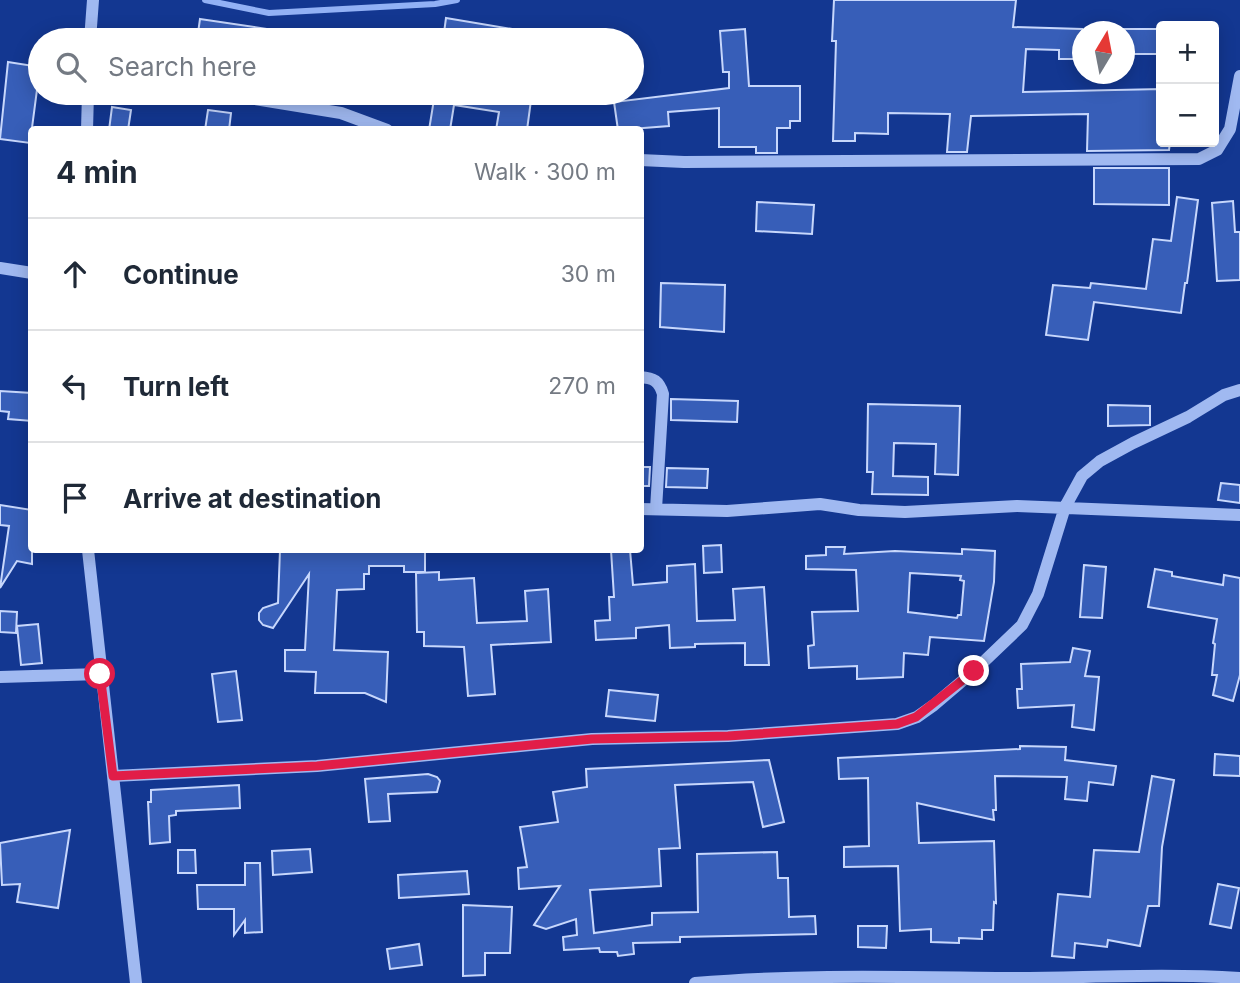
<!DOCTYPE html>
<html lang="en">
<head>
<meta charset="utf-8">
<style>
	:root { --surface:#fff; --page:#f2f2f3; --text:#1f2937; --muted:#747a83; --line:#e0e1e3 }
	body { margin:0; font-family:Inter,sans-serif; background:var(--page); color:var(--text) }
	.controls { position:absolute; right:21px; top:21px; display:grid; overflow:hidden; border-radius:7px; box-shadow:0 4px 18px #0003 }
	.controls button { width:63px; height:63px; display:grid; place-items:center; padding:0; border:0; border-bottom:2px solid var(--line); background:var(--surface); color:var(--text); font:35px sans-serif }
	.compass { position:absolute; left:1072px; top:21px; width:63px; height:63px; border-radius:50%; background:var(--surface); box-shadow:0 4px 18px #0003; rotate:10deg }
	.stop { position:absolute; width:21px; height:21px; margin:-16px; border:5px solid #e11d48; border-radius:50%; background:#fff }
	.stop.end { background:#e11d48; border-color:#fff; box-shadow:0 2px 7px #0008 }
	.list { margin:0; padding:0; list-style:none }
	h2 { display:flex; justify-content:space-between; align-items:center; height:91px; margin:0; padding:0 28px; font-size:30px }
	h2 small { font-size:23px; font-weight:400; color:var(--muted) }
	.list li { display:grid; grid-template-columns:46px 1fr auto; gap:21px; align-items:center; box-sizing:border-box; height:112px; padding:0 28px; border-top:2px solid var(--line) }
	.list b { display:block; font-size:26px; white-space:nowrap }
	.list em { font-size:23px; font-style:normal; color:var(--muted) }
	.icon { flex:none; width:38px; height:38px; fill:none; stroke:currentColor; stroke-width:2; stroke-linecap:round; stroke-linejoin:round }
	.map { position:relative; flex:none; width:1240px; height:983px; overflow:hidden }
	.search { position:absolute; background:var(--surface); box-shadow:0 4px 18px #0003; left:28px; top:28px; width:616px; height:77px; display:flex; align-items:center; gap:18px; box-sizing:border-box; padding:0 24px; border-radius:38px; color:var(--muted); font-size:26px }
	.panel { position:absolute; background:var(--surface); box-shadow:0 4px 18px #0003; left:28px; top:126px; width:616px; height:427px; border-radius:7px }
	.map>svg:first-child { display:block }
</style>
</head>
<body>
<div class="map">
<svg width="1240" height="983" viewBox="0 0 1240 983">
	<rect width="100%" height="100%" fill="#133791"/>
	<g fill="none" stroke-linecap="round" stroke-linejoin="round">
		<path stroke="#92b1f5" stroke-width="6" d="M 205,0 L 269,13 L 435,4 L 457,0"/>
	</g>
	<path fill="#375eb8" stroke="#c7d7fc" stroke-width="2" fill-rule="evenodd" d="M 834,0 L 1016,0 L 1013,27 L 1082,29 L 1081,59 L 1059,59 L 1059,50 L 1026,49 L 1023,92 L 1161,89 L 1161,142 L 1170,142 L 1169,150 L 1087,151 L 1088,114 L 971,116 L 967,152 L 947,152 L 950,114 L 888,113 L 888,134 L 855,133 L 855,141 L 833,141 L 836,41 L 832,41 Z
		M 446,18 L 524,31 L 523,40 L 443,40 Z
		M 200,19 L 274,30 L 274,40 L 197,40 Z
		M 745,29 L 749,86 L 800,86 L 800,121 L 790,121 L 790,128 L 777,128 L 777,153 L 756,153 L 756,147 L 719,147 L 719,108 L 668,112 L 669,126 L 618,130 L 614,102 L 729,88 L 729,72 L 723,72 L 720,31 Z
		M 1124,29 L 1161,29 L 1161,54 L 1124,54 Z
		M 8,62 L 40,67 L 30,143 L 0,139 Z
		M 435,93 L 532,93 L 527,130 L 496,130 L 499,112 L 454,105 L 450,130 L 429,130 Z
		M 112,107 L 131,110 L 128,130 L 109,130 Z
		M 208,110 L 231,113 L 229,130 L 205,130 Z
		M 1094,168 L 1169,168 L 1169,205 L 1094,204 Z
		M 1177,197 L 1198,200 L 1187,283 L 1185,283 L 1181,313 L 1094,302 L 1088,340 L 1046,335 L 1053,285 L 1090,288 L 1091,283 L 1146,289 L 1153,239 L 1171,241 Z
		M 1233,201 L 1235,232 L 1240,232 L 1240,280 L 1217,281 L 1212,203 Z
		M 757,202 L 814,205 L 812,234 L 756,231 Z
		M 661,283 L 725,285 L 724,332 L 660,327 Z
		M 0,391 L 32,393 L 32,421 L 8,419 L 9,412 L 0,411 Z
		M 671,399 L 738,401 L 737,422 L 671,420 Z
		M 868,404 L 960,406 L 958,475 L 935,474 L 936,444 L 894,443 L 893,476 L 928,477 L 928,495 L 872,494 L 873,472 L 867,472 Z
		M 1108,405 L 1150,406 L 1150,425 L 1108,426 Z
		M 640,467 L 650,467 L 649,486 L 640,486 Z
		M 667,468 L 708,469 L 707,488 L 666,487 Z
		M 1221,483 L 1240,485 L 1240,503 L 1218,500 Z
		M 0,505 L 32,510 L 32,564 L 17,561 L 0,588 L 9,526 L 0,525 Z
		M 721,545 L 722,572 L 704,573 L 703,546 Z
		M 826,547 L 845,547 L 844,554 L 895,551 L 962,554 L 962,549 L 995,551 L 994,582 L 984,641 L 930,637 L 928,655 L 904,653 L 903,677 L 857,679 L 857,666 L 809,668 L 808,646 L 814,645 L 812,612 L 858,611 L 856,570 L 806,569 L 806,556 L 826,555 ZM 910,573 L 961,576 L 960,580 L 964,581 L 961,615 L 958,615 L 957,618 L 908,612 Z
		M 280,550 L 425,550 L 425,572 L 404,572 L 404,566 L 369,566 L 369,574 L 364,574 L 364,589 L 337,590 L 334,650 L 388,652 L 386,702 L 365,693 L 315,693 L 316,672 L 285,671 L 285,650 L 305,650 L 309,574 L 273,628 L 263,625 L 259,620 L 259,613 L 263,608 L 278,603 Z
		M 611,550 L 630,550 L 633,585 L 667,582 L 667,566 L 695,564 L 697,621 L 735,620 L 733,589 L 764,587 L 769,665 L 745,665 L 745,643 L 695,644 L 695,647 L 670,648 L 669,625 L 636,628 L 636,638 L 596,640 L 595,621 L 610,620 L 609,597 L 614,597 Z
		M 1084,565 L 1106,567 L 1102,618 L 1080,617 Z
		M 1155,569 L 1172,572 L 1172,576 L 1223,585 L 1224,575 L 1240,578 L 1240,675 L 1233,701 L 1213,695 L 1217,675 L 1212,675 L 1215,644 L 1213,643 L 1217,619 L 1148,607 Z
		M 439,572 L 439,580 L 474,578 L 477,623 L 527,621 L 525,591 L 548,589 L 551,642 L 491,645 L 495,694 L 468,696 L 464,647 L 424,646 L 424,632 L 417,632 L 416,573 Z
		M 0,611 L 17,612 L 16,633 L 0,632 Z
		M 38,624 L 42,663 L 21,665 L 17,626 Z
		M 1073,648 L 1090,651 L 1085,676 L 1099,677 L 1094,730 L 1072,727 L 1074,705 L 1018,708 L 1017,689 L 1022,689 L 1021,664 L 1070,662 Z
		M 236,671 L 242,720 L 218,722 L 212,674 Z
		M 609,690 L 658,695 L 655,721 L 606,716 Z
		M 1020,746 L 1066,747 L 1065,760 L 1116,766 L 1113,785 L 1089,782 L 1087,801 L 1065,799 L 1067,777 L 995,776 L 996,810 L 993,810 L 994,820 L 917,803 L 919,843 L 994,841 L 996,903 L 994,902 L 993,930 L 982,930 L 982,939 L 959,938 L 959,943 L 931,942 L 931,929 L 900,931 L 898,866 L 844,867 L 844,847 L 869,846 L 868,778 L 839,779 L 838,758 L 1020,749 Z
		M 1215,754 L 1240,756 L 1240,776 L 1214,775 Z
		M 769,760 L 784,822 L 763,827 L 753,782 L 675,785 L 680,848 L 659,849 L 661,886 L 590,890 L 594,933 L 652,925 L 652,913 L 698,912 L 697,854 L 777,852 L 778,878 L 788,878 L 789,917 L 815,916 L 816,934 L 680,937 L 680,942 L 633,943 L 634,954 L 618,956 L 617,952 L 600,952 L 599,948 L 564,950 L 563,937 L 577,935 L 576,919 L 546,929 L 534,925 L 560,886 L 519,889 L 518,868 L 527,867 L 520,827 L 558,822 L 553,792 L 587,787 L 586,769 Z
		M 428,774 L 437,777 L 440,781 L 437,792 L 388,794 L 390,821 L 369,822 L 365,779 Z
		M 1152,776 L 1174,780 L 1162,847 L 1159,906 L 1148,906 L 1140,946 L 1108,940 L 1107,947 L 1075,943 L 1074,958 L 1052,956 L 1058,894 L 1090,897 L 1094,850 L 1139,852 Z
		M 239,785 L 240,808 L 176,811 L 176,815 L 169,816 L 170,842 L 150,844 L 148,802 L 151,802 L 151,790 Z
		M 70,830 L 58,908 L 17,902 L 20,884 L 2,885 L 0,843 Z
		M 310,849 L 312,872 L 273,875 L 272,851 Z
		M 178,850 L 195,850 L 196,873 L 178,873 Z
		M 245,863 L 260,863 L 262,932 L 245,933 L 245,920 L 234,935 L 234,909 L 198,909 L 197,885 L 245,885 Z
		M 467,871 L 469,894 L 399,898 L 398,875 Z
		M 1218,884 L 1239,888 L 1231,928 L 1210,924 Z
		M 463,905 L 512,907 L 510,953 L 485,953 L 485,975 L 463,976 Z
		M 858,926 L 887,926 L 886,948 L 858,947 Z
		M 419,944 L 422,965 L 390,969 L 387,949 Z"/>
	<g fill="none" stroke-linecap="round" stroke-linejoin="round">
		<path stroke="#a0b9f1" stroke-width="12" d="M 90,40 L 93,0
			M 217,93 L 341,113 L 387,130
			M 87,130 L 88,93
			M 640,160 L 684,162 L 1199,159 L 1217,150 L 1230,129 L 1240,76
			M 0,268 L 32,273
			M 640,377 C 654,378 659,381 663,394 L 656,509
			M 640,509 L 727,511 L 820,504 L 859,510 L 905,512 L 1017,506 L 1240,515
			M 88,550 L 136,983
			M 0,677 L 100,674
			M 113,776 L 317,766 L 592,739 L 728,736 L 897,724 L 917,717 L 934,705 L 974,671 L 1022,625 L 1038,594 L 1065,507 L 1082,476 L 1100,461 L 1133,443 L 1188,417 L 1224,395 L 1240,390
			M 695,983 C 798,974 902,977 1005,978 C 1083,978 1162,973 1240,978"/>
	</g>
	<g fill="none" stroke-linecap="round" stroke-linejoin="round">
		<path stroke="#e11d48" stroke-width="9" d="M 100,674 L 113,776 L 317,766 L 592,739 L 728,736 L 897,724 L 916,717 L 974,671"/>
	</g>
</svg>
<div class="controls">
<button>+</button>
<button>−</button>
</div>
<svg class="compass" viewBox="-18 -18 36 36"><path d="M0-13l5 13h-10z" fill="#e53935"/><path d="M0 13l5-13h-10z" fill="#747a83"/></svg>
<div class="stop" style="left:100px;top:674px"></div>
<div class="stop end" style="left:974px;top:671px"></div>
<div class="search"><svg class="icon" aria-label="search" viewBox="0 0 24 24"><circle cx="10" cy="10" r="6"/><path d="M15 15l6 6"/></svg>Search here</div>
<section class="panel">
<h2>4 min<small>Walk · 300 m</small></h2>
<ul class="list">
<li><svg class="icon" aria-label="ahead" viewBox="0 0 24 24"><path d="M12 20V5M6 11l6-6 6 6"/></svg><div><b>Continue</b></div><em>30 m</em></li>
<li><svg class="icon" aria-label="left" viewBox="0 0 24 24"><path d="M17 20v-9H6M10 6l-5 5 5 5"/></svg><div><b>Turn left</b></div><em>270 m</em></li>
<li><svg class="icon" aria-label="arrive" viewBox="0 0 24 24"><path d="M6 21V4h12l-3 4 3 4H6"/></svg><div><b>Arrive at destination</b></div></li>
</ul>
</section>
</div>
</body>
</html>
